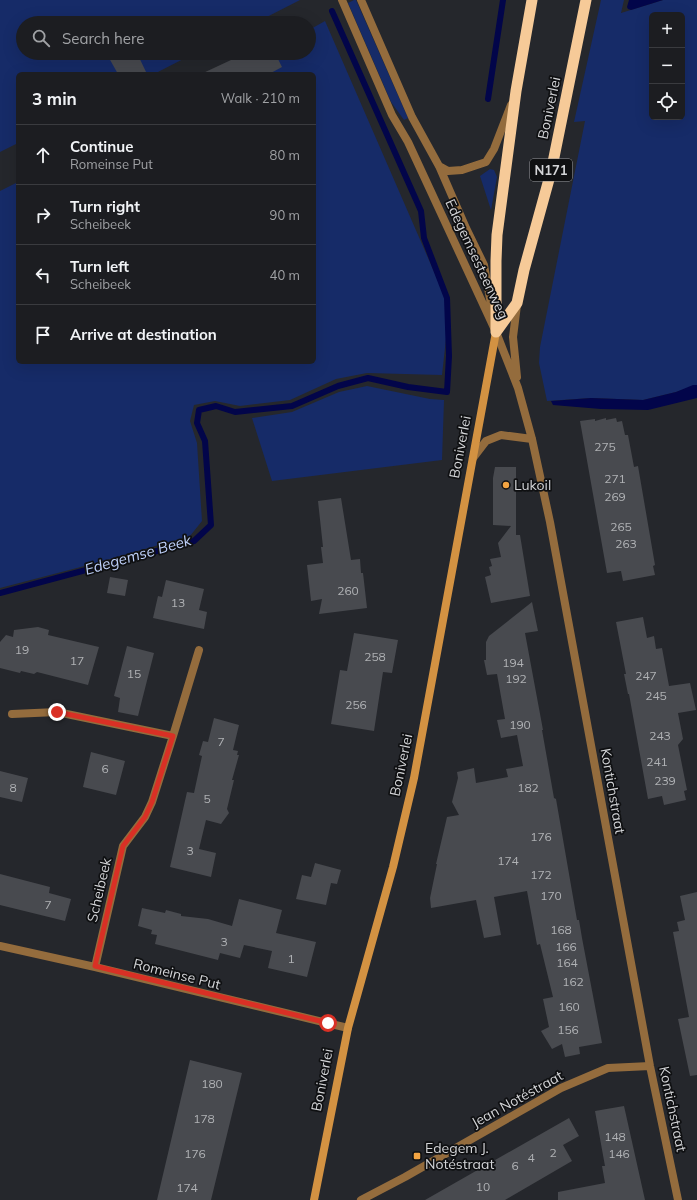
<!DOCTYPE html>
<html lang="en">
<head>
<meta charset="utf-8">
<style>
	:root { --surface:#1c1d21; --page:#292a2e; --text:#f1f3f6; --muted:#a0a2a5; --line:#3a3b3f }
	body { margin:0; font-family:Mulish,sans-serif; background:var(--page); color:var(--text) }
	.controls { position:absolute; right:12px; top:12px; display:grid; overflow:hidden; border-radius:6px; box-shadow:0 4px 16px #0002 }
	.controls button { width:36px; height:36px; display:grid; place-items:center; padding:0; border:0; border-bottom:1px solid var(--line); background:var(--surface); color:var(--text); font:20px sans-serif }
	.stop { position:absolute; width:12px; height:12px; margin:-9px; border:3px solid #d93025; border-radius:50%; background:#fff }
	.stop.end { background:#d93025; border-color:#fff; box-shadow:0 1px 4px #0008 }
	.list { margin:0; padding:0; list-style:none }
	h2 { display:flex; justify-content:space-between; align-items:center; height:52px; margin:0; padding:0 16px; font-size:17px }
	h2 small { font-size:13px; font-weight:400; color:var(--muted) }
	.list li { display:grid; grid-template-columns:26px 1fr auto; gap:12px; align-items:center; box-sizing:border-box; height:60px; padding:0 16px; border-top:1px solid var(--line) }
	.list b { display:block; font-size:15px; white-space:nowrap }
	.list p { margin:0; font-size:13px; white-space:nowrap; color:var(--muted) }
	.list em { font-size:13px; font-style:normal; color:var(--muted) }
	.icon { flex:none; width:22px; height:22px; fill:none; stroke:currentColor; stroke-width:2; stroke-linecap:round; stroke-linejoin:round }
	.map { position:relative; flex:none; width:697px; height:1200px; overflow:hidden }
	.search { position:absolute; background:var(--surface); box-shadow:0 4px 16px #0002; left:16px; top:16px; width:300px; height:44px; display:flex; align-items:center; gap:10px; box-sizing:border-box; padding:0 14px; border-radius:22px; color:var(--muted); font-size:15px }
	.panel { position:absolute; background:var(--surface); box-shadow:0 4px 16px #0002; left:16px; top:72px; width:300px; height:292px; border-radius:6px }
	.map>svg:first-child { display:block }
</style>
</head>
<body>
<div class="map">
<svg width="697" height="1200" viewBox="0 0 697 1200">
	<rect width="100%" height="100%" fill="#25272c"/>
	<path fill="#162b68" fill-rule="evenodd" d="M 0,0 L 300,0 L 255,23 L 23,23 L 23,53 L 195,53 L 154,74 L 18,74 L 18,143 L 0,152 Z
		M 354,0 L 356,0 L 408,118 L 404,120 L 391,102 L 348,3 Z
		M 601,0 L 624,0 L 621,13 L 663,0 L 697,0 L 697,385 L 676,392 L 643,400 L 591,398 L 547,401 L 539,363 L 540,347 L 585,121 L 574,122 ZM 652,15 L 682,15 L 682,117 L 652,117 Z
		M 325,21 L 445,297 L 447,330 L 442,375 L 367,373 L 336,379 L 290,400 L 240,406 L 215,401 L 194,405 L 190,421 L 197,443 L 202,521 L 190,536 L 96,563 L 0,588 L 0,191 L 18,182 L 18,362 L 314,362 L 314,74 L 227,74 L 266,53 L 309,53 L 309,30 Z
		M 490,169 L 494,170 L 497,177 L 491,210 L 480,176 Z
		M 367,386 L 430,399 L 444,400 L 442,460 L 272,481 L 252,418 L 292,412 L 339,392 Z"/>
	<path fill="#02054a" d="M 629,0 L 663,0 L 631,10 L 628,9 L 627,7 Z
		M 693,385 L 697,385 L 697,398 L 648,410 L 601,409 L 553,405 L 551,401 L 591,398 L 643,400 L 676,392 Z"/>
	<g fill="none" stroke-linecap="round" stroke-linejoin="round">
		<path stroke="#02054a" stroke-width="6" d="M 488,99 L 503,0
			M 0,593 L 194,541 L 211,525 L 205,441 L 197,423 L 199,410 L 216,406 L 235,412 L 292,406 L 338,386 L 368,378 L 408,387 L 447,392 L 449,356 L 447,298 L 424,238 L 421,211 L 332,11"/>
	</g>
	<path fill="#484a4f" d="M 118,53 L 137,53 L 147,74 L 118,74 L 109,58 Z
		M 246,53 L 275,53 L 282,67 L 269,74 L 201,74 Z
		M 606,418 L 606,420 L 616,418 L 617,422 L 622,421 L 625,435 L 628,435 L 634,467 L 638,466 L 655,565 L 653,566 L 655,575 L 623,581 L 621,571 L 607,573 L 580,421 L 595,419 L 595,421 Z
		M 495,467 L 516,467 L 516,535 L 520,535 L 530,596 L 491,603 L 485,577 L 491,575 L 489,567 L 492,566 L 490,559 L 501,557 L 498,543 L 511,526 L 493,525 L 493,478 Z
		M 341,498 L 351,560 L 360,559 L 361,573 L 363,573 L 367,608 L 319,614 L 322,599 L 311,601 L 307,565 L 323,563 L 321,547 L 323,547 L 318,501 Z
		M 110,577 L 128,580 L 125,596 L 107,593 Z
		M 166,580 L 204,589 L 199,610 L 207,612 L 204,629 L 153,618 L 158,596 L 162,597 Z
		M 532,602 L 538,631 L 525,633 L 543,730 L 542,730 L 554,798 L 556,799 L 577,920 L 579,920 L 582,938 L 602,1043 L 579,1047 L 580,1054 L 565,1057 L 562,1044 L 552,1049 L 541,1031 L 549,1027 L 543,999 L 553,997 L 540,944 L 537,945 L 527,891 L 494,897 L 501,935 L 484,938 L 476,900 L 431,908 L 430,898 L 437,864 L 436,864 L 447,817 L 459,815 L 452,802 L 458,778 L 457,772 L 474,768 L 476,783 L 508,777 L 506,769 L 523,766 L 517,735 L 501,738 L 497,720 L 505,719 L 497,674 L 487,675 L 484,660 L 486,660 L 486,642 L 489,636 Z
		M 643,617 L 647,638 L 654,636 L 656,649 L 662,648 L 669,686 L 690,683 L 696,710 L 678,713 L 683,739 L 678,745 L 687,790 L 684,791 L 686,800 L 664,805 L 662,796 L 648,799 L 629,694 L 628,694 L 624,674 L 626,674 L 616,622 Z
		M 38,627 L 49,630 L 48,635 L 99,647 L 88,685 L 37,672 L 34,674 L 21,671 L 20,673 L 0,668 L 0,642 L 6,635 L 13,637 L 14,630 Z
		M 354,633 L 398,640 L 392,673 L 383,672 L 374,731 L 331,724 L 340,670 L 347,671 Z
		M 127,646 L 154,653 L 138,716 L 118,712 L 120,698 L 114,696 Z
		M 214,718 L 239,725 L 233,750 L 238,751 L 237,755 L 239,755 L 232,780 L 234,780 L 227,809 L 229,813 L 221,824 L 206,820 L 199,849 L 216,853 L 211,877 L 170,867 L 187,792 L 194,793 L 202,756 L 199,755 L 203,741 L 208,742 Z
		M 91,752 L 125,761 L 116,795 L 83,787 Z
		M 0,771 L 28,778 L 22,802 L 0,797 Z
		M 315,863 L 341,870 L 337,884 L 331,883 L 326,905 L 296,899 L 302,875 L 311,877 Z
		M 0,874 L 50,887 L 49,893 L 71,899 L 65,921 L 0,905 Z
		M 697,892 L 697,1075 L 690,1076 L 678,1019 L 689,1017 L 673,932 L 679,931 L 677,922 L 685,920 L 680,896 Z
		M 239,899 L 282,910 L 276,933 L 316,942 L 307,977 L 268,968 L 272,951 L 244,945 L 240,958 L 220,953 L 218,960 L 155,944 L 157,935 L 151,934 L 152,930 L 138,926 L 142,908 L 165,913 L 166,910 L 181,914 L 181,916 L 208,919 L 232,926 Z
		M 190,1060 L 242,1073 L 211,1200 L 157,1200 Z
		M 624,1106 L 645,1200 L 558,1200 L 558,1192 L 605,1183 L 602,1166 L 605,1166 L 595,1111 Z
		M 569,1118 L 579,1136 L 563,1145 L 572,1161 L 505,1200 L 425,1200 Z"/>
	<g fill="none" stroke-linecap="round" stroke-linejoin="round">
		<path stroke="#946c3d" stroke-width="8" d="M 342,0 L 392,115 L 408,142 L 496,332 L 518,388 L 532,439 L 550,522 L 650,1066 L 678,1200
			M 361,0 L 412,117 L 439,166 L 466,228 L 484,265 L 492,310
			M 439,166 L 448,171 L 462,170 L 486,162 L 494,149 L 511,105
			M 517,377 L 513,337 L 517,305
			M 473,458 L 486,441 L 501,435 L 532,439
			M 12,714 L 57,712 L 173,736 L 152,802 L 145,817 L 123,846 L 95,967
			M 173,736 L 199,650
			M 0,946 L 95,967 L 348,1028
			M 361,1200 L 405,1177 L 561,1088 L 608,1068 L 650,1066"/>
		<path stroke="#d39242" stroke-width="8" d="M 314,1200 L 348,1028 L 393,867 L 414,778 L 496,332"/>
		<path stroke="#f6ca98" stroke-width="11" d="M 496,332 L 517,303 L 524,270 L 551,172 L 586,0
			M 496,332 L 496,261 L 497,235 L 516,91 L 532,0"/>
	</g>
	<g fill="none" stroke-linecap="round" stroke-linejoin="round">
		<path stroke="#d93025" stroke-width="5" d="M 57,712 L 173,736 L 152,802 L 145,817 L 123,846 L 95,966 L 328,1023"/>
	</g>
	<g fill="#f3a442" stroke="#0f1012" stroke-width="1.5">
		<circle cx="506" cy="485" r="4"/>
		<rect x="413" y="1152" width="8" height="8" rx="2"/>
	</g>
	<g text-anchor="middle" stroke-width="3.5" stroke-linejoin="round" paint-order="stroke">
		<g font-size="12" fill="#b0b2b5">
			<text x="605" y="451">275</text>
			<text x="615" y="483">271</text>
			<text x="615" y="501">269</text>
			<text x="621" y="531">265</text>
			<text x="626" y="548">263</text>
			<text x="348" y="595">260</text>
			<text x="178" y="607">13</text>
			<text x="22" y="654">19</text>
			<text x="375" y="661">258</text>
			<text x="77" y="665">17</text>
			<text x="513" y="667">194</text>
			<text x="134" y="678">15</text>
			<text x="646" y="680">247</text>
			<text x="516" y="683">192</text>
			<text x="656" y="700">245</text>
			<text x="356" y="709">256</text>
			<text x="520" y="729">190</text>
			<text x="660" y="740">243</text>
			<text x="221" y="746">7</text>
			<text x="657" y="766">241</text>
			<text x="105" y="773">6</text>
			<text x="665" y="785">239</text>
			<text x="13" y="792">8</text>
			<text x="528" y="792">182</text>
			<text x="207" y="803">5</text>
			<text x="541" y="841">176</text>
			<text x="190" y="855">3</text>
			<text x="508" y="865">174</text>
			<text x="541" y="879">172</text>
			<text x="551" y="900">170</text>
			<text x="48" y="909">7</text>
			<text x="561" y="934">168</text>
			<text x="224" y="946">3</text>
			<text x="566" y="951">166</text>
			<text x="291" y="963">1</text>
			<text x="567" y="967">164</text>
			<text x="573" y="986">162</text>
			<text x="569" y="1011">160</text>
			<text x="568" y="1034">156</text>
			<text x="212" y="1088">180</text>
			<text x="204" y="1123">178</text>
			<text x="615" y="1141">148</text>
			<text x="553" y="1157">2</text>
			<text x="195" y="1158">176</text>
			<text x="619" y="1158">146</text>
			<text x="531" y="1162">4</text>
			<text x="515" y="1170">6</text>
			<text x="483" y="1191">10</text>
			<text x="187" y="1192">174</text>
		</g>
		<rect fill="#0f1012" stroke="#98999c" stroke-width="1" x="530" y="159" width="42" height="22" rx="3"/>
		<g font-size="13" font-weight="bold" fill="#d3d4d7">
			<text x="551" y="175">N171</text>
		</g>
		<g font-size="14" fill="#d3d4d7" stroke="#0f1012">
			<text transform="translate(549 108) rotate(-78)" y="5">Boniverlei</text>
			<text transform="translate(477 259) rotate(65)" y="5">Edegemsesteenweg</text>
			<text transform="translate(460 447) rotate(-79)" y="5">Boniverlei</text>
			<text transform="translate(401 765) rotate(-78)" y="5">Boniverlei</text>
			<text transform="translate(613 791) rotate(80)" y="5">Kontichstraat</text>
			<text transform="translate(99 890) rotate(-77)" y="5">Scheibeek</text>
			<text transform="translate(177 974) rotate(14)" y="5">Romeinse Put</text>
			<text transform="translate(322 1080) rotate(-79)" y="5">Boniverlei</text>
			<text transform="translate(517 1099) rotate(-29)" y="5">Jean Notéstraat</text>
			<text transform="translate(673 1109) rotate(78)" y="5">Kontichstraat</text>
		</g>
		<g font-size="14" fill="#d3d4d7" stroke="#0f1012" text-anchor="start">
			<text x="514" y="490">Lukoil</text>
			<text x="425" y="1153">Edegem J.<tspan x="425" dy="16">Notéstraat</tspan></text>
		</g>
		<g font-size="15" font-style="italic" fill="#bfd1fa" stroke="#0f1012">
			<text transform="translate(138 555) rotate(-16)" y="5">Edegemse Beek</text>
		</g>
	</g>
</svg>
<div class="controls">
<button>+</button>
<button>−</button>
<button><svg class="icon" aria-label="locate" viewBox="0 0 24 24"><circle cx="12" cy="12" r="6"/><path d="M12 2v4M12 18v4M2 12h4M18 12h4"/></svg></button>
</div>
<div class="stop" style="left:328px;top:1023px"></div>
<div class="stop end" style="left:57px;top:712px"></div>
<div class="search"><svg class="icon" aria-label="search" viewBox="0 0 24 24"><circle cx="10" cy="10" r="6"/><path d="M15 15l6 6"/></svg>Search here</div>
<section class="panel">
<h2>3 min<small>Walk · 210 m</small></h2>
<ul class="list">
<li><svg class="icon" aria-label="ahead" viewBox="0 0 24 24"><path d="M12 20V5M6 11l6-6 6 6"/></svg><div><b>Continue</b><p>Romeinse Put</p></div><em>80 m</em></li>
<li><svg class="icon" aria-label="right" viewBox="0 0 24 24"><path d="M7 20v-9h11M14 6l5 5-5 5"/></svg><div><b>Turn right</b><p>Scheibeek</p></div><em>90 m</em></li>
<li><svg class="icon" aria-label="left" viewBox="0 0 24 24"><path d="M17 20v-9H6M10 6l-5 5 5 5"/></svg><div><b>Turn left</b><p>Scheibeek</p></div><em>40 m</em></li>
<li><svg class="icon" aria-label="arrive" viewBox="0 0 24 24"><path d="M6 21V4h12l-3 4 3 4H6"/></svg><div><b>Arrive at destination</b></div></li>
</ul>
</section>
</div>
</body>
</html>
